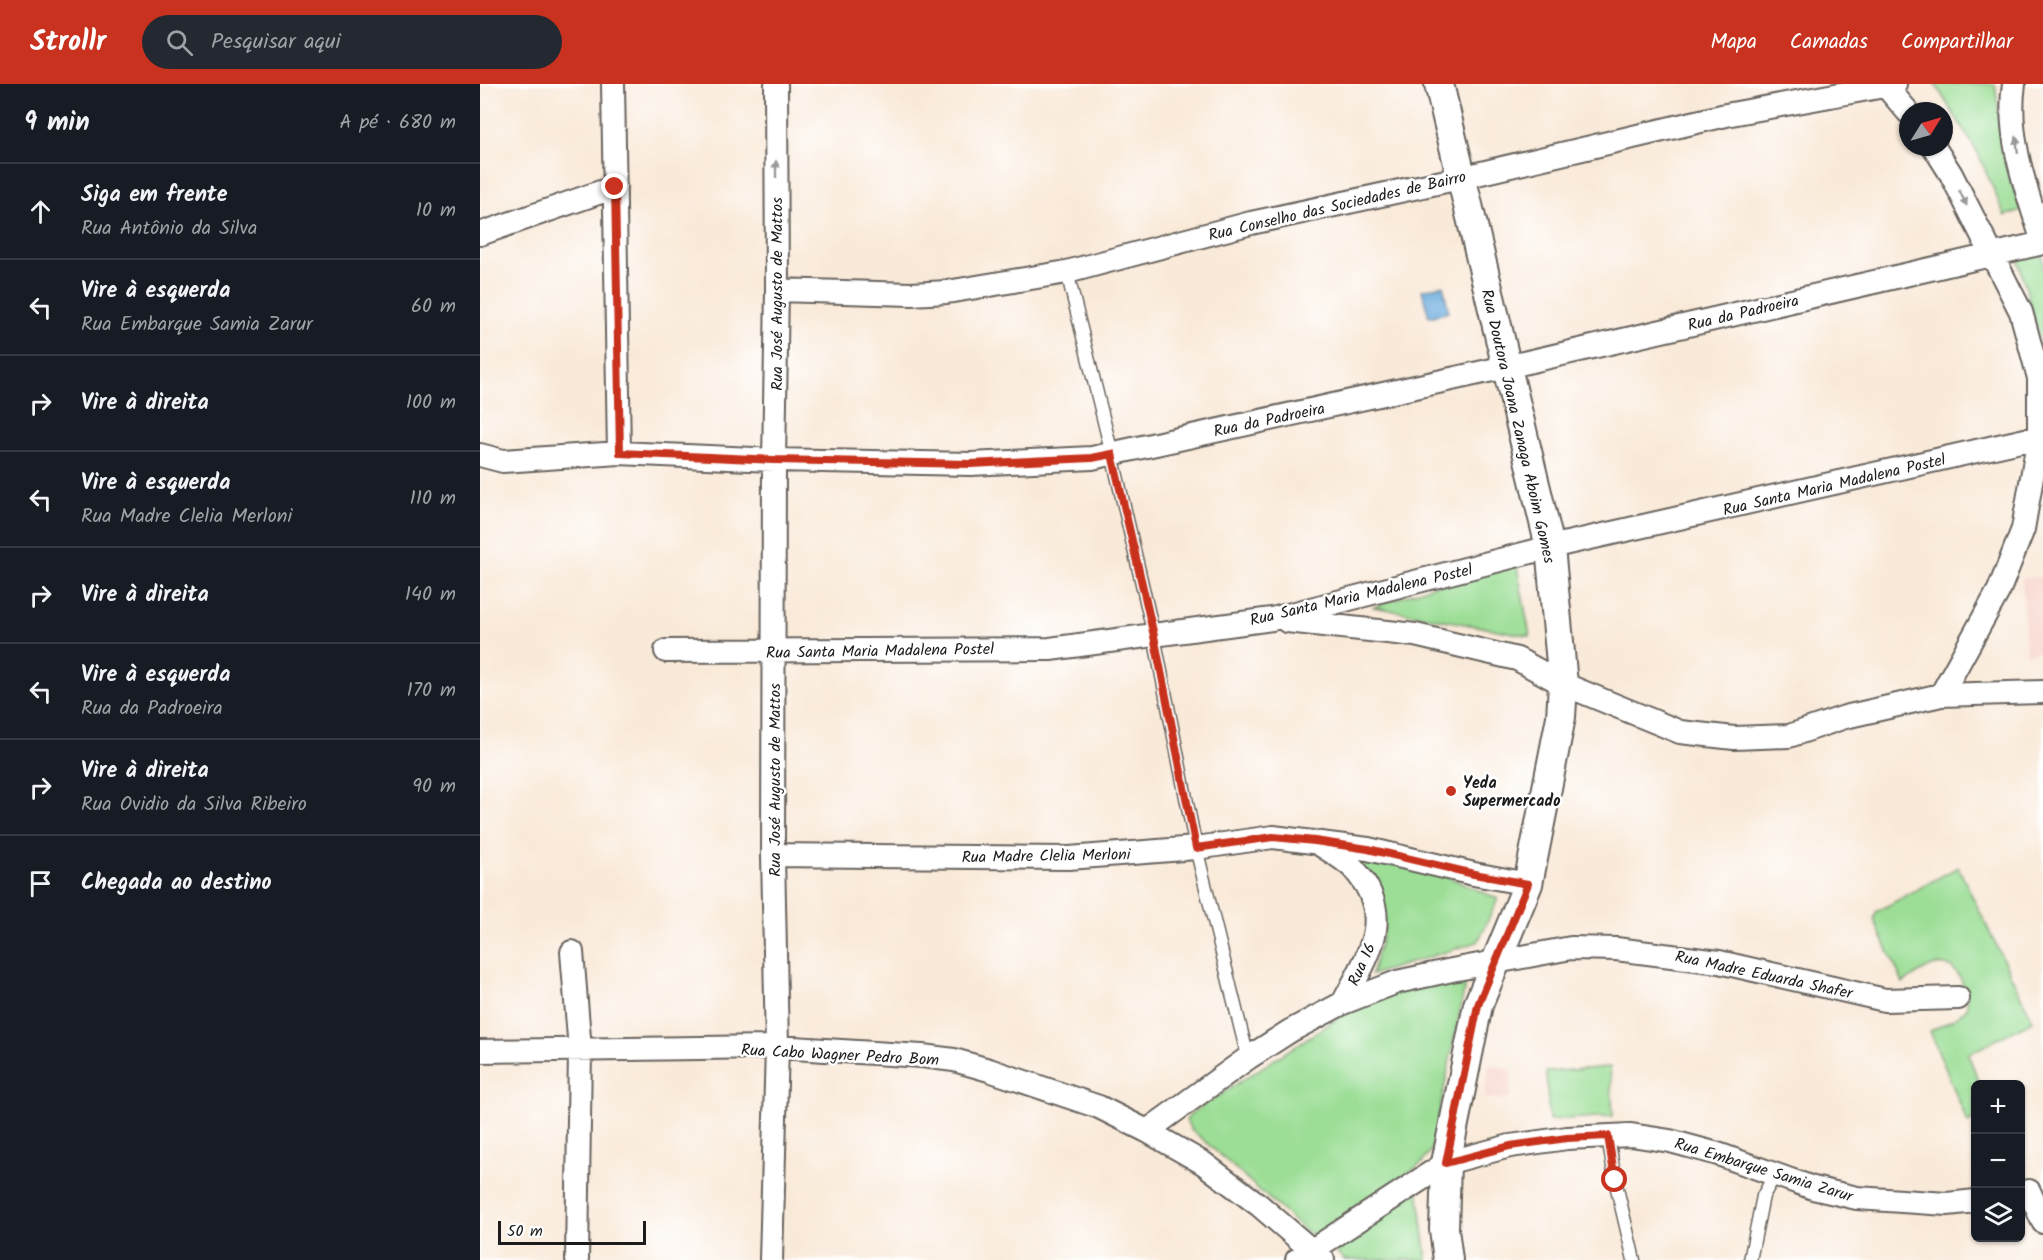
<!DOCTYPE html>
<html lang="pt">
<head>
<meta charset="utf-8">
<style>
	:root { --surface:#171b24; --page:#242831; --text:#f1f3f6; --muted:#9ea1a6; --line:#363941; --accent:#c8321e }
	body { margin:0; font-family:Kalam,sans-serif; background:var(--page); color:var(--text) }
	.controls { position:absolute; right:18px; bottom:18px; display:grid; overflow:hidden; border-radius:9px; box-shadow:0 2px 4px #0004 }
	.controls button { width:54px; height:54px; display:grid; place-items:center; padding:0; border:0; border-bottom:2px solid var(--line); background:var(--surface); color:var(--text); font:30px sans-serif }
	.compass { position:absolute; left:1419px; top:18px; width:54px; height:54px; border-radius:50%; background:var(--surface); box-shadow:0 2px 4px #0004; rotate:53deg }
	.scale { position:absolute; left:18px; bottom:15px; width:148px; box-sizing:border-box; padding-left:6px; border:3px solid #1c1c1c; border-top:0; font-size:16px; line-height:21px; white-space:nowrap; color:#1c1c1c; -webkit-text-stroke:4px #fff; paint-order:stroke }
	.stop { position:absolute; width:18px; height:18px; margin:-14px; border:4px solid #c8321e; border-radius:50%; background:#fff }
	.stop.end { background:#c8321e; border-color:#fff; box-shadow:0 2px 6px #0008 }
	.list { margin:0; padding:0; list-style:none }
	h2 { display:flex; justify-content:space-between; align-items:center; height:78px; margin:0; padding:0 24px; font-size:26px }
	h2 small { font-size:20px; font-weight:400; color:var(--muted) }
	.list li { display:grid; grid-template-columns:39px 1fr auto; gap:18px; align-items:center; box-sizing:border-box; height:96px; padding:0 24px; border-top:2px solid var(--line) }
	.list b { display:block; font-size:22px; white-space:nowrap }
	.list p { margin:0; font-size:20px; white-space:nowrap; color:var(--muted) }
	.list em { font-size:20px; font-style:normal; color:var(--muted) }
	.icon { flex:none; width:33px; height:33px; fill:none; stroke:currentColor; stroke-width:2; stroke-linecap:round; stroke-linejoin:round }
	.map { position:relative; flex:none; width:1563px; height:1176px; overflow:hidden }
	header { display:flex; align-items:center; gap:36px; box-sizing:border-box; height:84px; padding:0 30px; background:var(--accent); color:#fff }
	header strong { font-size:28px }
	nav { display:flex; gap:33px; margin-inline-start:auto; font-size:21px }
	.search { width:420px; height:54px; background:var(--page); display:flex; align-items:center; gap:15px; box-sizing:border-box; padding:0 21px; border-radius:33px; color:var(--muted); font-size:22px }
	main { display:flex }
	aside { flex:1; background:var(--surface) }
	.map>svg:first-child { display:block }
</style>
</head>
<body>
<header>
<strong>Strollr</strong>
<div class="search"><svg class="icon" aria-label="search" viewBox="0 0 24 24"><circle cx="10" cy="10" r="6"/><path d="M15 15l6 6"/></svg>Pesquisar aqui</div>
<nav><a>Mapa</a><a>Camadas</a><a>Compartilhar</a></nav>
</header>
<main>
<aside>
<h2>9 min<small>A pé · 680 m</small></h2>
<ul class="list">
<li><svg class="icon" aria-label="ahead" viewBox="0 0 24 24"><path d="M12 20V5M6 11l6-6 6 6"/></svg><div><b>Siga em frente</b><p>Rua Antônio da Silva</p></div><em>10 m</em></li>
<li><svg class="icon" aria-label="left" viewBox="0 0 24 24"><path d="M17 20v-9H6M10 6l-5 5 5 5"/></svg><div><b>Vire à esquerda</b><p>Rua Embarque Samia Zarur</p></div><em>60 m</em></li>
<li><svg class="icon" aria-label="right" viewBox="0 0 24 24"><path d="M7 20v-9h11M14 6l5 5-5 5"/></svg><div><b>Vire à direita</b></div><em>100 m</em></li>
<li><svg class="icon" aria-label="left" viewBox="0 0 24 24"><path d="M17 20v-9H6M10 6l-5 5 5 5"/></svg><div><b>Vire à esquerda</b><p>Rua Madre Clelia Merloni</p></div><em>110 m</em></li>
<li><svg class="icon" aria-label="right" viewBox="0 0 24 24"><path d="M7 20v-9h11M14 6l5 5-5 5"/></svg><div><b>Vire à direita</b></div><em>140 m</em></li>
<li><svg class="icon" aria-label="left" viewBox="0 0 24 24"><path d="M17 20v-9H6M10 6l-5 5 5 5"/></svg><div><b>Vire à esquerda</b><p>Rua da Padroeira</p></div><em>170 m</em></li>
<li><svg class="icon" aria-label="right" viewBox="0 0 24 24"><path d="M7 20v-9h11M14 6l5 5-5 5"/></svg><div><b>Vire à direita</b><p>Rua Ovidio da Silva Ribeiro</p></div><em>90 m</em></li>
<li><svg class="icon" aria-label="arrive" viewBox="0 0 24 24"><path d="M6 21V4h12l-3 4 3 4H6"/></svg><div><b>Chegada ao destino</b></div></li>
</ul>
</aside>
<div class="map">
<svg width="1563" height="1176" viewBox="0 0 1563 1176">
	<rect width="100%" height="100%" fill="#fff"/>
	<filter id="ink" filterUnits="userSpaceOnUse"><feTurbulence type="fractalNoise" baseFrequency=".0167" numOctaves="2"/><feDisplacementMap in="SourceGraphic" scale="12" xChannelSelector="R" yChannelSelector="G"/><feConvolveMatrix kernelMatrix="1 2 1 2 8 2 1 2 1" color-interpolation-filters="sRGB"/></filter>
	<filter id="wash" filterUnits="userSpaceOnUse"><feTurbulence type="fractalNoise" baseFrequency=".008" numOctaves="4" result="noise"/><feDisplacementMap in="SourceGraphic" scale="24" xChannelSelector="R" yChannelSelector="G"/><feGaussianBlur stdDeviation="1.35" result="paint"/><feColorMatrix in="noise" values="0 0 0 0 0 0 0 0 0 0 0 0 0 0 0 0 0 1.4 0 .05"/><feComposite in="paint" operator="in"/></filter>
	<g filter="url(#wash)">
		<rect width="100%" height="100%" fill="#f9e9d8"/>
		<path fill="#f7d1c7" d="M 1563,493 L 1563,568 L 1546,569 L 1542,494 Z
			M 1009,980 L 1031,986 L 1030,1016 L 1005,1014 Z"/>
		<path fill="#9cde96" stroke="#5c7d59" stroke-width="1.5" d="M 1455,0 L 1515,0 L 1526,84 L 1541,126 L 1525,132 L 1498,69 Z
			M 1560,166 L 1563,174 L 1563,267 L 1537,172 Z
			M 1035,472 L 1050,552 L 894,523 Z
			M 869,768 L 959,789 L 1018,815 L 998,858 L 891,891 L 904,846 Z
			M 1478,783 L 1553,937 L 1488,970 L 1500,1000 L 1496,1000 L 1495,1035 L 1488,1039 L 1450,947 L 1474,935 L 1487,924 C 1489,908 1478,876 1456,881 C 1445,883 1432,894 1423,899 L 1394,836 L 1396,828 Z
			M 987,892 L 952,1064 L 942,1079 L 839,1151 L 832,1151 L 823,1145 L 710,1044 L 706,1036 L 712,1029 L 872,925 L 941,898 Z
			M 1130,983 L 1133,1032 L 1069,1036 L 1066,988 Z
			M 938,1105 L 947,1176 L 864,1176 L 851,1162 Z"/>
		<path fill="#69aadd" stroke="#42637c" stroke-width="1.5" d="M 963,201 L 969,228 L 949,233 L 942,206 Z"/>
	</g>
	<g filter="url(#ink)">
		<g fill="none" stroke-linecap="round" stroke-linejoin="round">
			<defs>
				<path id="service" d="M 587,188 L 632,370 L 674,552 L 716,764 L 768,974
					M 1128,1052 L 1135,1096 L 1154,1176
					M 1270,1176 L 1283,1112 L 1296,1089"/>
				<path id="minor" d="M 133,0 L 139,369
					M 1404,0 L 1428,28
					M 1534,0 C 1526,54 1547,107 1563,158
					M 1454,63 L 1471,90 L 1541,228 L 1559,294 L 1559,353 L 1543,445 L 1519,506 L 1461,611
					M 0,150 L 135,103
					M 297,206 L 431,210 L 467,208 L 587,188 L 771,139 L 980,94 L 1246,31 L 1415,0
					M 0,371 L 23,377 L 139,369 L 294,376 L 491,380 L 612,374 L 1026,283 L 1563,159
					M 807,537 L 935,551 L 1037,575 L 1083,600 L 1200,648 L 1254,654 L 1309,652 L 1365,633 L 1461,611 L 1563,608
					M 186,567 L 570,565 L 792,535 L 1070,463 L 1563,352
					M 839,760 C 850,767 864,775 873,784 C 917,832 888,871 863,919
					M 293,771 L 589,774 L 716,764 L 793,753 L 888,765 L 994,790 L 1048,800
					M 92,868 L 100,966 L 97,1176
					M 0,967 L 297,963 L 442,972 L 474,976 L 509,986 L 619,1023 L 667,1047 L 723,1079 L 779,1121 L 843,1176
					M 667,1047 L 768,974 L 810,947 L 863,919 L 917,898 L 972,886 L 1091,864 L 1136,865 L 1239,878 L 1405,916 L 1478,914
					M 1549,1107 L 1563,1138
					M 291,1176 L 297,963 L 293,771 L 294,376 L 297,206 L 296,0
					M 817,1176 L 966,1079 L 1030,1062 L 1087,1054 L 1151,1051 L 1190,1057 L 1238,1070 L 1333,1104 L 1377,1114 L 1467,1120 L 1496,1117"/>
				<path id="tertiary" d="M 959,0 L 1070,463 L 1083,600 L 1081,633 L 1048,800 L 998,921 L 966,1079 L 964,1145 L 968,1176"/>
			</defs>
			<use href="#service" stroke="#69645e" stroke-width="15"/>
			<use href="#minor" stroke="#69645e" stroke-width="26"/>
			<use href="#tertiary" stroke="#69645e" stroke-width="32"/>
			<use href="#service" stroke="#fff" stroke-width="12"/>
			<use href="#minor" stroke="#fff" stroke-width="22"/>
			<use href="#tertiary" stroke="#fff" stroke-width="28"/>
		</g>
		<defs><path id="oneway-solid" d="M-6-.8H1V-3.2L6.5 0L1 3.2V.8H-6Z" transform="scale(1.5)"/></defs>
		<g fill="#999">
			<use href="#oneway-solid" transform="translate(1537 61) rotate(-96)"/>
			<use href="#oneway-solid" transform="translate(296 85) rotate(-90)"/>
			<use href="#oneway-solid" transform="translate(1483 114) rotate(64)"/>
		</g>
	</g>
	<g fill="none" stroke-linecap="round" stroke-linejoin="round" filter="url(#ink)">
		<path stroke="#c8321e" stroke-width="8" d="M 135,103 L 140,369 L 294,376 L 491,380 L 612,374 L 632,370 L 674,552 L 716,764 L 793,753 L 835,757 L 888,765 L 994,790 L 1048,800 L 998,921 L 966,1079 L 1030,1062 L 1087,1054 L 1128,1052 L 1135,1096"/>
	</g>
	<circle fill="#c8321e" stroke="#fff" stroke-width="2" cx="971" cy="707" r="6"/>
	<g text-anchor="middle" stroke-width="5" stroke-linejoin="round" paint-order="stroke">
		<g font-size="16" fill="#1c1c1c" stroke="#fff">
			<text transform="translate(857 121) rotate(-13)" y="6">Rua Conselho das Sociedades de Bairro</text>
			<text transform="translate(296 210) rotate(-90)" y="6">Rua José Augusto de Mattos</text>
			<text transform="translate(1263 228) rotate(-13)" y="6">Rua da Padroeira</text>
			<text transform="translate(789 335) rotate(-12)" y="6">Rua da Padroeira</text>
			<text transform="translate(1039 342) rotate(77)" y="6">Rua Doutora Joana Zanaga Aboim Gomes</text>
			<text transform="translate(1354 400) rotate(-13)" y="6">Rua Santa Maria Madalena Postel</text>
			<text transform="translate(881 510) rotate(-13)" y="6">Rua Santa Maria Madalena Postel</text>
			<text transform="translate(400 566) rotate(-1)" y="6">Rua Santa Maria Madalena Postel</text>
			<text transform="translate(294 696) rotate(-90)" y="6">Rua José Augusto de Mattos</text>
			<text transform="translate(566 771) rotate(-1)" y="6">Rua Madre Clelia Merloni</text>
			<text transform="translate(881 880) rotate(-66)" y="6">Rua 16</text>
			<text transform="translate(1284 890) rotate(12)" y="6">Rua Madre Eduarda Shafer</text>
			<text transform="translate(360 970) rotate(3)" y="6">Rua Cabo Wagner Pedro Bom</text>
			<text transform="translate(1284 1085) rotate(17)" y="6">Rua Embarque Samia Zarur</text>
		</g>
		<g font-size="16" font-weight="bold" fill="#1c1c1c" stroke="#fff" text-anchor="start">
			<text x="983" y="704">Yeda<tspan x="983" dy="18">Supermercado</tspan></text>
		</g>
	</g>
</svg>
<div class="controls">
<button>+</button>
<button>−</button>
<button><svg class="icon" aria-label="layers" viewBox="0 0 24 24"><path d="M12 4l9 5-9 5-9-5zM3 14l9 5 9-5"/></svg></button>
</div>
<svg class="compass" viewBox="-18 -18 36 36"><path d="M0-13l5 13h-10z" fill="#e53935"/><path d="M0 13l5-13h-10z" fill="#9ea1a6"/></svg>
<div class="scale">50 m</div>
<div class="stop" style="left:1135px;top:1096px"></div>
<div class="stop end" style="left:135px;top:103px"></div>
</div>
</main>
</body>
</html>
